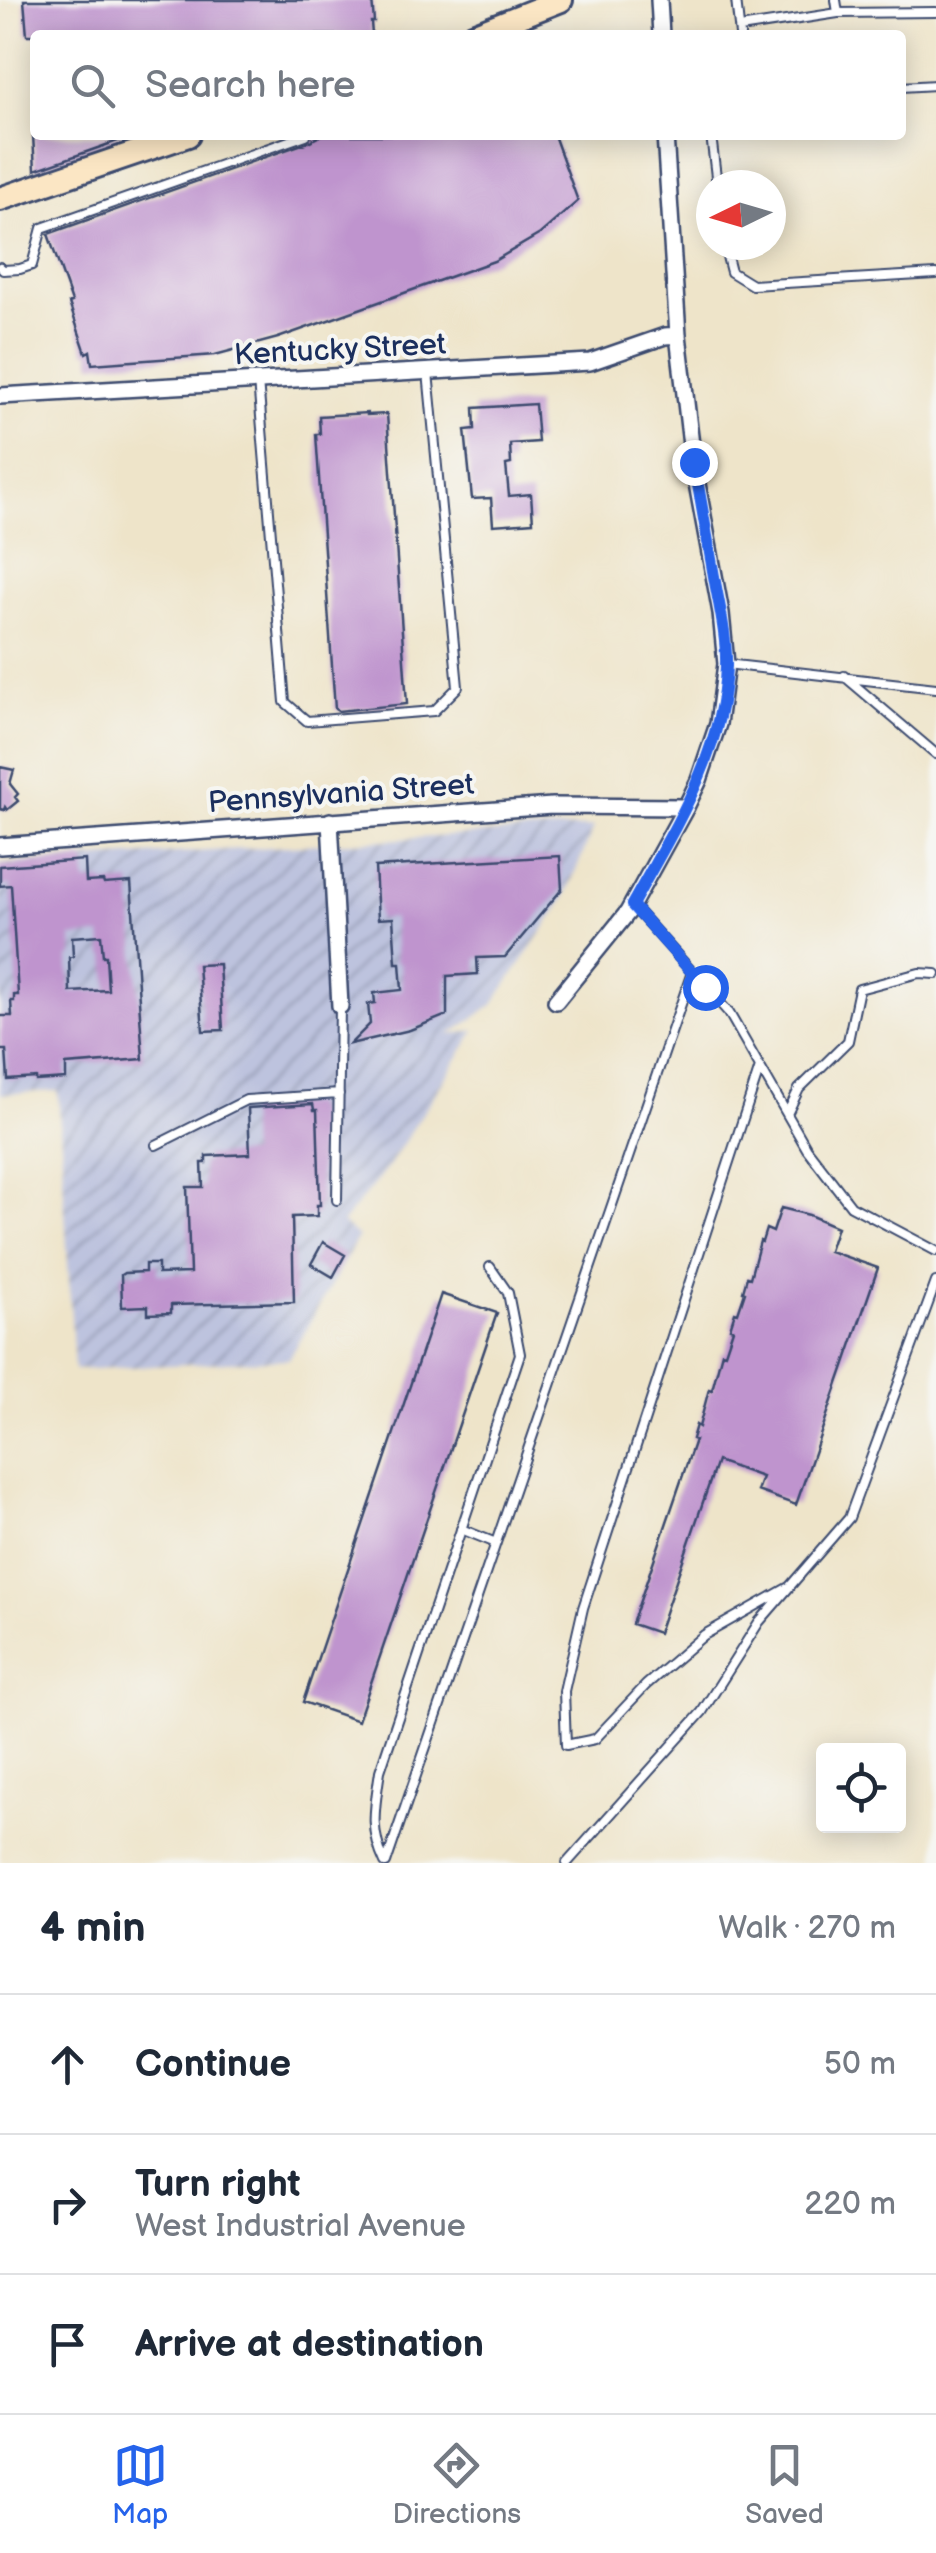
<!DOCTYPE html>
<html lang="en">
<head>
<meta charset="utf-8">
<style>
	:root { --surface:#fff; --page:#f2f2f3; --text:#1f2937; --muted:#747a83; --line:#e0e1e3; --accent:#2563eb }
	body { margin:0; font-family:"Balsamiq Sans",sans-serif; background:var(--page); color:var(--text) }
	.controls { position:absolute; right:30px; bottom:30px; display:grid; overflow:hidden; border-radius:10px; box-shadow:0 5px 25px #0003 }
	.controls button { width:90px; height:90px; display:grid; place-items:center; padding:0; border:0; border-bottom:2px solid var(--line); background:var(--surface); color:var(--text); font:50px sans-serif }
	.compass { position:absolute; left:696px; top:170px; width:90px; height:90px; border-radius:50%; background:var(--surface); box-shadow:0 5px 25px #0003; rotate:265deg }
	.stop { position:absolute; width:30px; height:30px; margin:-22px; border:8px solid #2563eb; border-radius:50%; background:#fff }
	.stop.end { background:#2563eb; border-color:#fff; box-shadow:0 2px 10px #0008 }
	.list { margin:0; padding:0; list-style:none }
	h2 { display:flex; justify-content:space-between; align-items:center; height:130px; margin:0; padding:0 40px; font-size:42px }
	h2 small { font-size:32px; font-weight:400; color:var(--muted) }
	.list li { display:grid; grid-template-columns:65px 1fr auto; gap:30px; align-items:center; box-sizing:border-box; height:140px; padding:0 40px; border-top:2px solid var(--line) }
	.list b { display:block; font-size:38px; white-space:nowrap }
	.list p { margin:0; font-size:32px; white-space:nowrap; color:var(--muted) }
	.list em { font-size:32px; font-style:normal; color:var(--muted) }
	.icon { flex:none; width:55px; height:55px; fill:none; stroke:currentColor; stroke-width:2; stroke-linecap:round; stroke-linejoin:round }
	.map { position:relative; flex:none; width:936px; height:1863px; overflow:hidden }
	.search { position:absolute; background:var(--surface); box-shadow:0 5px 25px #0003; left:30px; right:30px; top:30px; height:110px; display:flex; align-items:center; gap:25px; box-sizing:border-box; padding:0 35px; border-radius:10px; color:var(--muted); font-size:38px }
	.sheet { height:550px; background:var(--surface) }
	nav { display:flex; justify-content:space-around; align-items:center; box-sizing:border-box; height:140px; border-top:2px solid var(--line); background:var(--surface); font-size:28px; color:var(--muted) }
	nav a { display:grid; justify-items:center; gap:5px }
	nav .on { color:var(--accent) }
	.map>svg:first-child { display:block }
</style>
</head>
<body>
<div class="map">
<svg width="936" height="1863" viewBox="0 0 936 1863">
	<defs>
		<pattern id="industrial-furrows" width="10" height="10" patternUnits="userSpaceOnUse" patternTransform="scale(2.5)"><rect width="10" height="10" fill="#bdc3de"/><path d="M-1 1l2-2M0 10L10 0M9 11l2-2" fill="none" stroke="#999fb7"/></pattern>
	</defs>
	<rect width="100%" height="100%" fill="#f6f6f2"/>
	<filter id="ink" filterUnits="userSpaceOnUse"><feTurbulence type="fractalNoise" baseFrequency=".01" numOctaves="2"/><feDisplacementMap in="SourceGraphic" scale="20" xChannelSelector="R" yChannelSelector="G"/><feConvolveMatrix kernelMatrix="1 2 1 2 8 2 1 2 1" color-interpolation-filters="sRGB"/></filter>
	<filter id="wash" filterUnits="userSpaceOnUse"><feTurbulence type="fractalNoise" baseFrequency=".0048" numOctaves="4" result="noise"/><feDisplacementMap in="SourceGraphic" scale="40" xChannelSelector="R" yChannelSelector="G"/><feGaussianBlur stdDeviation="2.25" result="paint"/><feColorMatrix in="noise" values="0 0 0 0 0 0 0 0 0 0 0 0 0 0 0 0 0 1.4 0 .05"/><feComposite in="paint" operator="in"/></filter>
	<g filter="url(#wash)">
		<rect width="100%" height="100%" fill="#eee4c9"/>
		<path fill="url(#industrial-furrows)" d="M 594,827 L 563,901 L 492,1006 L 449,1035 L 476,1030 L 388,1167 L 342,1223 L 358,1237 L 289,1359 L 74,1370 L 58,1091 L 0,1094 L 0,864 Z"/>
		<g id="blocks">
			<path fill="#bf94ce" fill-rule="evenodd" d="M 24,0 L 372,0 L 374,22 L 371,22 L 372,35 L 27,35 Z
				M 33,135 L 129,135 L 129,137 L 35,170 Z
				M 322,135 L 554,135 L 578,201 L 540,234 L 494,261 L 278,338 L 215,355 L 92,364 L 90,351 L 86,353 L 69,303 L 72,302 L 48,234 L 308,142 Z
				M 535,404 L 538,442 L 510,444 L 511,464 L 506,465 L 509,496 L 531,494 L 533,522 L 493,525 L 491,498 L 472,499 L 465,430 L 475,429 L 474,408 Z
				M 367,413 L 367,415 L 387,414 L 407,704 L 338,711 L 335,709 L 316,434 L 320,434 L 319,416 Z
				M 0,767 L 14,770 L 10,784 L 18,794 L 15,797 L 18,801 L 7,810 L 5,807 L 4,810 L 0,809 Z
				M 560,856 L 562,889 L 505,957 L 477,958 L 478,974 L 447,976 L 447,1015 L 410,1030 L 350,1044 L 370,1024 L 368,1004 L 375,1003 L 374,993 L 402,990 L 400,963 L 396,963 L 393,918 L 378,919 L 375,867 Z
				M 85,860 L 86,882 L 103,881 L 104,884 L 131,882 L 143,1059 L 66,1065 L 66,1079 L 36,1081 L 36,1078 L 8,1080 L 6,1050 L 0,1050 L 0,1016 L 12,1016 L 11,1001 L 14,1001 L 14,995 L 18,995 L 11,885 L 0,886 L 0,866 ZM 101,935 L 103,956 L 106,956 L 108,990 L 70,992 L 69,957 L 73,956 L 72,937 Z
				M 219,964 L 223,1030 L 203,1031 L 198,965 Z
				M 313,1104 L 314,1110 L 317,1110 L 320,1205 L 317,1205 L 317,1216 L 292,1217 L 294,1302 L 171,1305 L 171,1313 L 148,1314 L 148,1306 L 122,1307 L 121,1275 L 124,1273 L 145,1272 L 145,1264 L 158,1264 L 158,1274 L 190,1273 L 187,1187 L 203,1187 L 202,1163 L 206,1163 L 206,1156 L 250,1154 L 248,1108 Z
				M 781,1208 L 809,1215 L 837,1227 L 829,1251 L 878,1268 L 796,1505 L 757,1491 L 762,1477 L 717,1461 L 658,1633 L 632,1624 L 695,1440 L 692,1439 L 696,1425 L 699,1427 L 709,1389 L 712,1390 L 722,1352 L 725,1353 L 733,1329 L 730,1328 L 735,1312 L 738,1313 L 745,1292 L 743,1291 L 747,1277 L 750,1278 L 760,1241 L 762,1242 L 766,1229 L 773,1232 Z
				M 323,1242 L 345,1255 L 333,1277 L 311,1264 Z
				M 441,1294 L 497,1313 L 358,1721 L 303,1702 Z"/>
		</g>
	</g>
	<g filter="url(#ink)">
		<use href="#blocks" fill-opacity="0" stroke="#3b4a6e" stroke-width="2.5"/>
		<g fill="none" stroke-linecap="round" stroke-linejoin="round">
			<defs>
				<path id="lane" d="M 736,0 L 740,35
					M 838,13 L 936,12
					M 740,28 L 838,13 L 836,0
					M 901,87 L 936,85
					M 711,135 L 717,185
					M 724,245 L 731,272 L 752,285 L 936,274
					M 0,267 L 3,270 L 20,269 L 32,265 L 42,228 L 306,135
					M 258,381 L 285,702 L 307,721 L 434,711 L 458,687 L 428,372
					M 726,664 L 936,688
					M 844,676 L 936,754
					M 632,905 L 729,1013 L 807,1149 L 851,1206 L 936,1251
					M 760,1067 L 583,1608 L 564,1691 L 566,1745 L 595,1739 L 646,1685 L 704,1635 L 789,1587
					M 787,1114 L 799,1089 L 848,1041 L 859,989 L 919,973 L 936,974
					M 156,1145 L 246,1100 L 339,1094
					M 337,1200 L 340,1006
					M 461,1529 L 496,1543
					M 385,1863 C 369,1830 375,1806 380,1771 L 520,1354 L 508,1293 L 490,1267
					M 386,1863 L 692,972
					M 567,1863 L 702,1712 L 759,1622 L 849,1518 L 936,1282"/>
				<path id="street" d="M 659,0 L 661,35
					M 0,396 L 590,362 L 665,336 L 678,335
					M 330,821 L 340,1006
					M 0,846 L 552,806 L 686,807
					M 556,1001 L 628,912 L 686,807 L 699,780 L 718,724 L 726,664 L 721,613 L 693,462 L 678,335 L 665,135"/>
				<path id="secondary" d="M 473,35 L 561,0
					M 0,199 L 188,135"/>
			</defs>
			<use href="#lane" stroke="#3b4a6e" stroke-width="12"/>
			<use href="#street" stroke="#3b4a6e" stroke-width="20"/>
			<use href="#secondary" stroke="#3b4a6e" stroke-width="28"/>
			<use href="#lane" stroke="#fff" stroke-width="8"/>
			<use href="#street" stroke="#fff" stroke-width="15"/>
			<use href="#secondary" stroke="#fbe6c4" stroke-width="22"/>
		</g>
	</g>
	<g fill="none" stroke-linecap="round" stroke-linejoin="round" filter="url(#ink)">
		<path stroke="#2563eb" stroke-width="12" d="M 694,462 C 701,502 708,542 715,582 C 720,609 727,639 726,666 C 723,754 673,830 632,905 L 705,987"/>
	</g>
	<g text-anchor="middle" stroke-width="8" stroke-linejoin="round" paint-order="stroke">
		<g font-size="30" fill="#1b2f5e" stroke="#f6f6f2">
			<text transform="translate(340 349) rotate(-3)" y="10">Kentucky Street</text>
			<text transform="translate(341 793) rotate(-4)" y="10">Pennsylvania Street</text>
		</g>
	</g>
</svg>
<div class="controls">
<button><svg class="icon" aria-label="locate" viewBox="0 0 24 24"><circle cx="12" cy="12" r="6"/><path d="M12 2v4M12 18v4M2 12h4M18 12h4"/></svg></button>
</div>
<svg class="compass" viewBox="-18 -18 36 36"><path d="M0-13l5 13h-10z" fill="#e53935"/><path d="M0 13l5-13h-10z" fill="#747a83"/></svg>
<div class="stop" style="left:705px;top:987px"></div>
<div class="stop end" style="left:694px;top:462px"></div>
<div class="search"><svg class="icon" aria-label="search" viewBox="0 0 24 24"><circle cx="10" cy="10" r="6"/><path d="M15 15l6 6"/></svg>Search here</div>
</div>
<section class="sheet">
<h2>4 min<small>Walk · 270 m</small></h2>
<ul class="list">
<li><svg class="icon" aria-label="ahead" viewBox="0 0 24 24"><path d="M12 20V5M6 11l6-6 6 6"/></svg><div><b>Continue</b></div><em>50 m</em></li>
<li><svg class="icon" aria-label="right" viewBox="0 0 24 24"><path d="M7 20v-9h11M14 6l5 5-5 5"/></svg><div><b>Turn right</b><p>West Industrial Avenue</p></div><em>220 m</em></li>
<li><svg class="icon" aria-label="arrive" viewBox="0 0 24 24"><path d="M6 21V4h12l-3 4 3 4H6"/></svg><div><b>Arrive at destination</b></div></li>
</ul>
</section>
<nav>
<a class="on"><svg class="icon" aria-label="map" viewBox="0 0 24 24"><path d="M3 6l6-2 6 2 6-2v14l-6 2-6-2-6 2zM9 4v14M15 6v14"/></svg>Map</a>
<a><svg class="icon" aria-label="directions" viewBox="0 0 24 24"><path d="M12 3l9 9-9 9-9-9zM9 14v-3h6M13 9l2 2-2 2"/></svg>Directions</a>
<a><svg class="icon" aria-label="saved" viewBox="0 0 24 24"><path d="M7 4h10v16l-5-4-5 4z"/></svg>Saved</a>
</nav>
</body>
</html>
